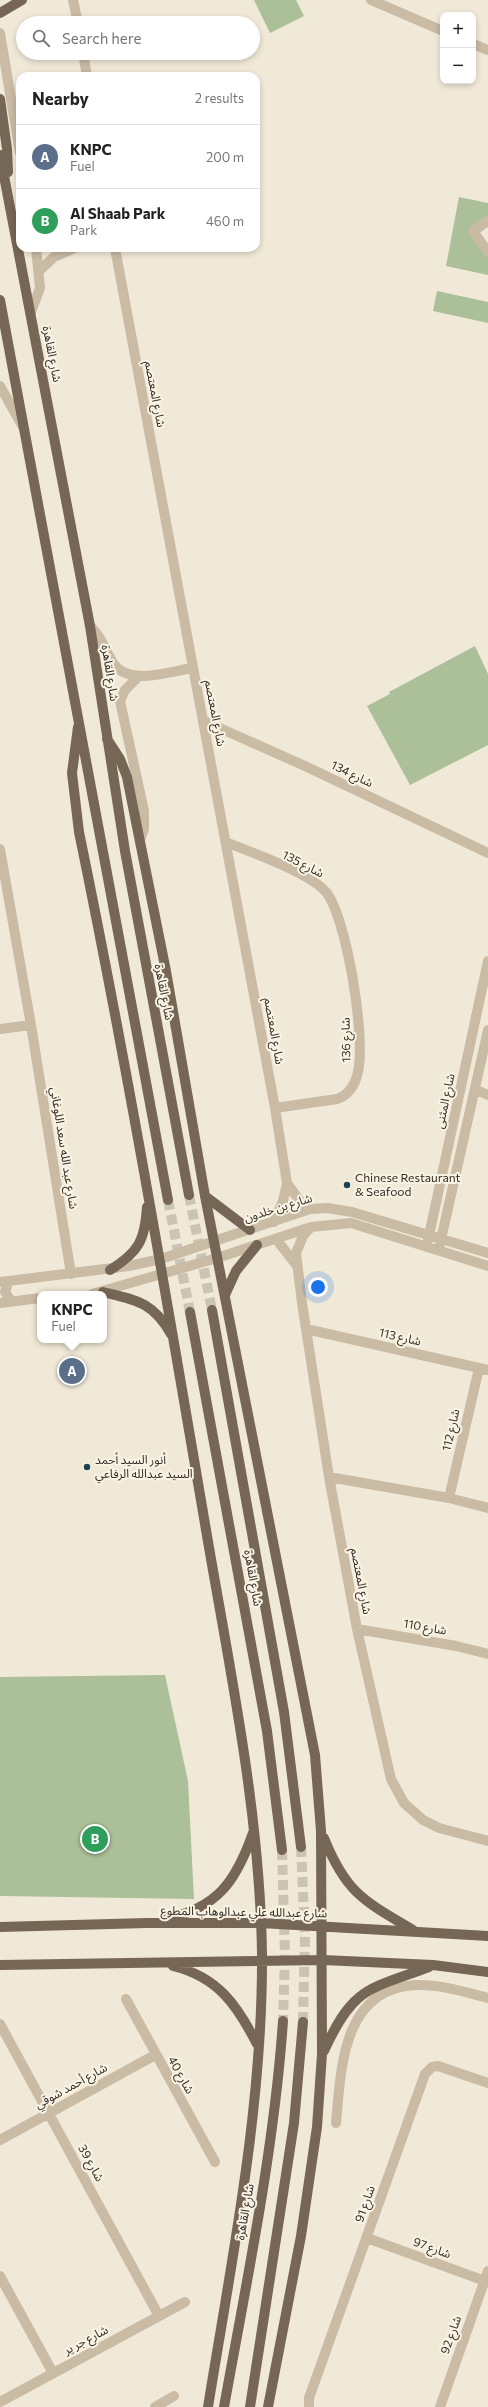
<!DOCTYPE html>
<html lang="en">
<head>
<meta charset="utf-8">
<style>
	:root { --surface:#fff; --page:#f2f2f2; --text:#222; --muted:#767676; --line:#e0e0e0; --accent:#1b4755 }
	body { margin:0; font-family:Commissioner,"Noto Sans Arabic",sans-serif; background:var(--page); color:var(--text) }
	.controls { position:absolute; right:12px; top:12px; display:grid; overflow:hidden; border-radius:8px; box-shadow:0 2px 6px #0003 }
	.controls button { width:36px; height:36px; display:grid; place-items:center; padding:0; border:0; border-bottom:1px solid var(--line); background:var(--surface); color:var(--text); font:20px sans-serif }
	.you { position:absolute; left:318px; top:1287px; width:14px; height:14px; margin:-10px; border:3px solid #fff; border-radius:50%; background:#1a73e8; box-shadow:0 0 0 6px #1a73e833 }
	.badge { display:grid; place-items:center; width:26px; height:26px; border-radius:50%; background:var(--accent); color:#fff; font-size:13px; font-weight:700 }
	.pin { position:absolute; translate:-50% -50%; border:2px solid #fff; box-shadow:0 1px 4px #0006 }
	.popup { position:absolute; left:37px; top:1291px; width:70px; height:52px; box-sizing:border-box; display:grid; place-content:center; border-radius:8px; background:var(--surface); filter:drop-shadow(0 1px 3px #0005); font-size:13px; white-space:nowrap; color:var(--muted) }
	.popup b { font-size:15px; color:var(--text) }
	.popup::after { content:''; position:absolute; left:50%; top:100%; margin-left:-8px; border:8px solid transparent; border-top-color:var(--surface) }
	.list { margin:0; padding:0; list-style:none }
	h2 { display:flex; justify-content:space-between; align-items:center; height:52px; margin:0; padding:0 16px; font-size:17px }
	h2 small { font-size:13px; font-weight:400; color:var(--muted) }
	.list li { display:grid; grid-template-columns:26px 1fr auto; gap:12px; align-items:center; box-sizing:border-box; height:64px; padding:0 16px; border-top:1px solid var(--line) }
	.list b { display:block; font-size:15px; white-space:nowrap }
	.list p { margin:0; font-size:13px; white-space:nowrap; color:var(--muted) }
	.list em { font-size:13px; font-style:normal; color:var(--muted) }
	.icon { flex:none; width:22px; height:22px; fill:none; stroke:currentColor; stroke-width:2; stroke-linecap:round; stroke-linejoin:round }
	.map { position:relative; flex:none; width:488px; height:2407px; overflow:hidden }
	.search { position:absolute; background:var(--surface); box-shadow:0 2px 6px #0003; left:16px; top:16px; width:244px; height:44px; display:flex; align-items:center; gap:10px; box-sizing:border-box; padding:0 14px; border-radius:22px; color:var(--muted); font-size:15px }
	.panel { position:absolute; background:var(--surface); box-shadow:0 2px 6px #0003; left:16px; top:72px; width:244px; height:180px; border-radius:12px }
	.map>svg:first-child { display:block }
</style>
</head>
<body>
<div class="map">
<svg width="488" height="2407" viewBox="0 0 488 2407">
	<rect width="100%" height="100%" fill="#f1e9d8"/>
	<path fill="#abbf98" d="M 254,0 L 296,0 L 304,16 L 270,33 Z
		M 459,197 L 488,203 L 488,221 L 473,231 L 488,252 L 488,275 L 446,266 Z
		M 437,291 L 488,302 L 488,323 L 433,311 Z
		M 475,646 L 488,674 L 488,745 L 410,785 L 367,706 L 390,694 L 389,692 Z
		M 165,1675 L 188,1781 L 194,1899 L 0,1896 L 0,1677 Z"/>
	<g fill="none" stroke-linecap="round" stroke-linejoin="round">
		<path stroke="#cbc3b4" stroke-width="10" stroke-dasharray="10 5" stroke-linecap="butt" d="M 189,1195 L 212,1310
			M 168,1200 L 190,1312
			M 301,1847 L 305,1935 L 303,2022
			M 282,1850 L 285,1955 L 283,2021"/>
		<path stroke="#c9bba4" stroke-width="10" d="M 73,0 L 78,23
			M 371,0 L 443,31
			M 0,33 L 20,153
			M 473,44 L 488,50
			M 83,53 L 87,76
			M 488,221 L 473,231 L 488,252
			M 115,248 L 275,1108 L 287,1183 L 283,1201 L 274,1222
			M 40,270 L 54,257 L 75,248
			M 31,312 L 40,288 L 36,248
			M 0,386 L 23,427
			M 90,626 C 102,637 105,650 113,663 C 129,687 170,671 193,668
			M 138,677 L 125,690 L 120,701 L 144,811 L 144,829 L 140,840
			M 204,721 L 305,766 L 488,853
			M 226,842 C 252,853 309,872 326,892 C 347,918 366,1039 358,1072 C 355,1085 349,1095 337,1099 L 275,1108
			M 0,849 L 31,1025 L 71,1274
			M 0,1029 L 31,1025
			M 476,1090 L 488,1095
			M 287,1183 L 299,1200 L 310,1209
			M 311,1227 L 303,1236 L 296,1253 L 302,1303 L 329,1477 L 357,1629 L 391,1779 L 404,1803 L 423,1820 L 439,1828 L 488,1841
			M 276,1239 L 297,1266
			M 428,1240 L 488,961
			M 440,1244 L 488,1030
			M 0,1282 L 129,1266 L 161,1259 L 310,1209 L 327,1208 L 352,1212 L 488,1253
			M 8,1282 L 5,1292 L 11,1301
			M 92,1294 L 217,1258 L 311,1227 L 351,1223 L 488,1266
			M 0,1303 L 40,1298
			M 306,1329 L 488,1370
			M 329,1477 L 449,1498 L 488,1508
			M 449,1498 L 479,1368
			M 357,1629 L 456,1646 L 488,1654
			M 126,1999 L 215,2162
			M 0,2024 L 159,2316
			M 336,2123 C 341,2067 343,1988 416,1985 C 440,1984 465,1992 488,1998
			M 0,2140 L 155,2055
			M 367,2238 L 488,2282
			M 0,2276 L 53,2373
			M 0,2402 L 185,2302
			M 155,2407 L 174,2396
			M 309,2407 L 309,2398 L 425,2074 L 432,2067 L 438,2066 L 488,2083
			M 440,2407 L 488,2271"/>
		<path stroke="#766656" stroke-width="10" d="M 0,13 L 22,0
			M 0,99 L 7,149 L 8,172
			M 0,155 L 90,626 L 125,851 L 189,1195
			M 0,300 L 168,1200
			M 78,727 L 72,773 L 79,832 C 126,1060 165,1289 204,1518 C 228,1662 260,1807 262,1954 C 263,2106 232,2258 208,2407
			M 107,739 L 120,759 L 127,777 L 166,971 L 205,1196 L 315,1755 L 321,1831 L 322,2054 L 317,2127 L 301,2236 L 268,2407
			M 205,1196 L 250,1230
			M 110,1270 C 139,1252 145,1240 147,1207
			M 103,1292 C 136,1300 153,1302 171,1334
			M 225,1295 L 236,1271 L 257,1245
			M 212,1310 L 284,1712 L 301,1847
			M 190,1312 L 267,1731 L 282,1850
			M 324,1838 C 346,1893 364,1901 413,1930
			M 165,1919 C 218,1908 236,1881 253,1833
			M 0,1927 L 147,1923 L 261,1923 L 488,1936
			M 0,1965 L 323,1960 L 433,1965 L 488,1972
			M 173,1966 C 218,1977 237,2005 257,2044
			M 324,2051 C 353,1987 367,1990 429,1967
			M 224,2407 C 247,2279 274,2151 283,2021
			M 250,2407 L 294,2123 L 303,2022"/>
	</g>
	<g fill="#1b4755" stroke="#f9f3e4" stroke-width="1.5">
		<circle cx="347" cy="1185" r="4"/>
		<circle cx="87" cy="1467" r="4"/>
	</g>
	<g text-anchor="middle" stroke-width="4" stroke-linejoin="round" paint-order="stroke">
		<g font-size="12" fill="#342c26" stroke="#f9f3e4">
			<text transform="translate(52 354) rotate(79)" y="4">شارع القاهرة</text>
			<text transform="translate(155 394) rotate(79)" y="4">شارع المعتصم</text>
			<text transform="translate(110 673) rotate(81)" y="4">شارع القاهرة</text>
			<text transform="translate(215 713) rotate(79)" y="4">شارع المعتصم</text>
			<text transform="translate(352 774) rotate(26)" y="4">شارع 134</text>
			<text transform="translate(303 864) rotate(27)" y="4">شارع 135</text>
			<text transform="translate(164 992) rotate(79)" y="4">شارع القاهرة</text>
			<text transform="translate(274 1031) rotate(80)" y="4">شارع المعتصم</text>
			<text transform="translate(346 1040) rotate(-91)" y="4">شارع 136</text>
			<text transform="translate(445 1101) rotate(-78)" y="4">شارع المثنى</text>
			<text transform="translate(64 1148) rotate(81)" y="4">شارع عبد الله سعد اللوغاني</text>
			<text transform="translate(278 1208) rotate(-17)" y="4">شارع بن خلدون</text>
			<text transform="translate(400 1337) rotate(13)" y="4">شارع 113</text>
			<text transform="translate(451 1430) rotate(-77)" y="4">شارع 112</text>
			<text transform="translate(253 1578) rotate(80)" y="4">شارع القاهرة</text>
			<text transform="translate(361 1581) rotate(79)" y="4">شارع المعتصم</text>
			<text transform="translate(425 1627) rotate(10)" y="4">شارع 110</text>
			<text transform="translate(244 1912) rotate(1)" y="4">شارع عبدالله علي عبدالوهاب المطوع</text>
			<text transform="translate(181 2075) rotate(61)" y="4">شارع 40</text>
			<text transform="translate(71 2086) rotate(-29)" y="4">شارع أحمد شوقي</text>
			<text transform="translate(91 2163) rotate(61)" y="4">شارع 39</text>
			<text transform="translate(365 2204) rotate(-71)" y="4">شارع 91</text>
			<text transform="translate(245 2212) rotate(-80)" y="4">شارع القاهرة</text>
			<text transform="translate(432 2248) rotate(20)" y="4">شارع 97</text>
			<text transform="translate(451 2335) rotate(-70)" y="4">شارع 92</text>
			<text transform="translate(86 2340) rotate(-28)" y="4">شارع جر ير</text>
		</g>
		<g font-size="12" fill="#342c26" stroke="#f9f3e4" text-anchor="start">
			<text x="355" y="1182">Chinese Restaurant<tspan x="355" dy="14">&amp; Seafood</tspan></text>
			<text x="95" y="1464">أنور السيد أحمد<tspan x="95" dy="14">السيد عبدالله الرفاعي</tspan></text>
		</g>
	</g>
</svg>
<div class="controls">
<button>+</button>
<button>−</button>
</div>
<div class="you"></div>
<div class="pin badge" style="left:72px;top:1371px;background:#5c6f8a">A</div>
<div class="popup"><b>KNPC</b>Fuel</div>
<div class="pin badge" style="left:95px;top:1839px;background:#2e9e5b">B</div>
<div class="search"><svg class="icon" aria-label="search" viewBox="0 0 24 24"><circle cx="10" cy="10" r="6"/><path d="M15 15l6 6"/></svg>Search here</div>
<section class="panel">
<h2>Nearby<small>2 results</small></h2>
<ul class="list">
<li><span class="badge" style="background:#5c6f8a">A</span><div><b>KNPC</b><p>Fuel</p></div><em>200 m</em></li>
<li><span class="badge" style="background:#2e9e5b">B</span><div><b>Al Shaab Park</b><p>Park</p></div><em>460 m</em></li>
</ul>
</section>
</div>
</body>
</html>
